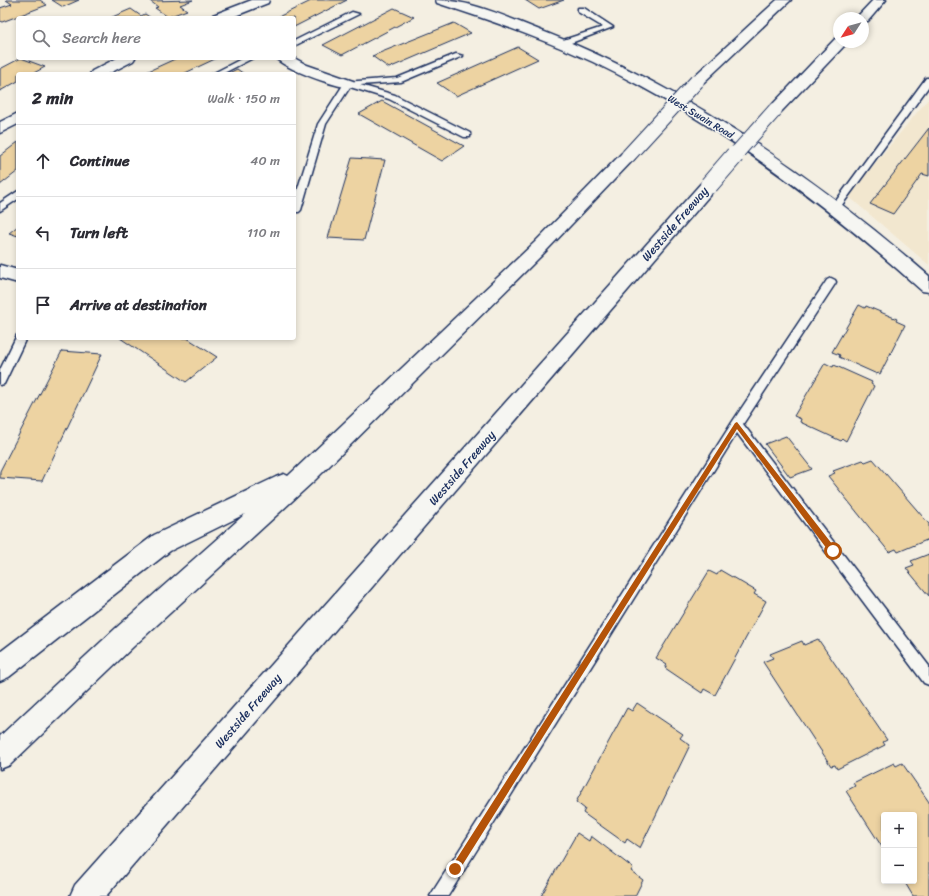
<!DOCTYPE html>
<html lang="en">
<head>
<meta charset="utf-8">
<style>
	:root { --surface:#fff; --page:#f2f2f3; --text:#2b2b33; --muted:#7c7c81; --line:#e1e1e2 }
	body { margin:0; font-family:Sriracha,sans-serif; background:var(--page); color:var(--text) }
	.controls { position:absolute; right:12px; bottom:12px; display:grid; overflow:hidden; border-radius:4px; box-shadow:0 2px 6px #0003 }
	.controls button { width:36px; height:36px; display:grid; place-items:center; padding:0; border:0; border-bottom:1px solid var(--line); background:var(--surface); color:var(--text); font:20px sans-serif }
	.compass { position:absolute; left:833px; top:12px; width:36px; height:36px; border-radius:50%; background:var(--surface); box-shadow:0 2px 6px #0003; rotate:234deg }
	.stop { position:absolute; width:12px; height:12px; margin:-9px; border:3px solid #b45309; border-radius:50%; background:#fff }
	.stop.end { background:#b45309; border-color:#fff; box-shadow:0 1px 4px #0008 }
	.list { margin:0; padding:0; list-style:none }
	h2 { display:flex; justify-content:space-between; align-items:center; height:52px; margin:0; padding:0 16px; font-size:17px }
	h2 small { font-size:13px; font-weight:400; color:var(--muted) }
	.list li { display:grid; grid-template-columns:26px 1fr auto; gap:12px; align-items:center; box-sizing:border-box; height:72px; padding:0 16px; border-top:1px solid var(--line) }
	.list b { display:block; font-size:15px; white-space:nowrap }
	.list em { font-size:13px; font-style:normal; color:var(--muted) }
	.icon { flex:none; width:22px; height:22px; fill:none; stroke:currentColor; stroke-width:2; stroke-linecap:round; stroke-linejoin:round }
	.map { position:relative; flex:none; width:929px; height:896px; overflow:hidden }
	.search { position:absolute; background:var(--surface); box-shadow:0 2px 6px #0003; left:16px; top:16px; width:280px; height:44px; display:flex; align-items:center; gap:10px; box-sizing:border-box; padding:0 14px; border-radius:4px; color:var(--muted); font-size:15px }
	.panel { position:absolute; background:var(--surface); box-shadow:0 2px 6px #0003; left:16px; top:72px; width:280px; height:268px; border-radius:4px }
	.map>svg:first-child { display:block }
</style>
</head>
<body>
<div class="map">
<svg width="929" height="896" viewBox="0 0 929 896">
	<rect width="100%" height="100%" fill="#f4efe2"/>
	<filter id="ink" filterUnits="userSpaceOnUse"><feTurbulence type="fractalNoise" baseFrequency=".025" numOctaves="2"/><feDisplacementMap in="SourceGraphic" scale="8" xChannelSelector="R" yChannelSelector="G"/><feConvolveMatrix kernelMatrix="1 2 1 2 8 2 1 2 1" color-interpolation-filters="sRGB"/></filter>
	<g filter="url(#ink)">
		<path fill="#f2e7cf" d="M 929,98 L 929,265 L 848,196 Z"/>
		<path fill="#edd3a2" stroke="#1b2f5e" d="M 6,0 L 40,0 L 47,5 L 2,22 L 0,20 L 0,8 L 12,4 Z
			M 52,0 L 79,0 L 63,7 Z
			M 193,0 L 180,5 L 187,10 L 168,17 L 155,8 L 158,7 L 150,1 Z
			M 313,0 L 347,0 L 294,27 L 294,18 L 276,18 Z
			M 525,0 L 564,0 L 539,9 Z
			M 394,8 L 414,17 L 342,55 L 323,45 Z
			M 131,9 L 141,16 L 145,14 L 151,18 L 110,18 Z
			M 454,23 L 471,33 L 389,68 L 372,56 Z
			M 518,47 L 538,59 L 456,96 L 437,83 Z
			M 21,58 L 45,67 L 32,74 L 18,74 L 18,81 L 0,91 L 0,69 Z
			M 177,58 L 217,58 L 183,74 L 142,74 Z
			M 237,69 L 244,74 L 227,74 Z
			M 382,101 L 464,146 L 442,161 L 359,114 Z
			M 929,128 L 929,176 L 922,174 L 893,214 L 870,204 Z
			M 18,142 L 18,171 L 0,185 L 0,156 Z
			M 352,158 L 385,160 L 364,240 L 328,238 Z
			M 18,226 L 18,236 L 9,233 Z
			M 859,305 L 865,308 L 866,306 L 897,319 L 896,321 L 905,325 L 880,374 L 878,373 L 877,374 L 839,357 L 840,355 L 832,352 Z
			M 120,338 L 187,338 L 217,357 L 186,382 Z
			M 62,351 L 102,354 L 42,481 L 0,478 L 0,471 Z
			M 825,363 L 833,367 L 834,365 L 872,382 L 871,384 L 874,386 L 846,441 L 843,439 L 841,441 L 800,422 L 801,419 L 794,416 Z
			M 786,436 L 812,469 L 790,477 L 765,444 Z
			M 873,459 L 929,524 L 929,539 L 898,552 L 896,549 L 889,552 L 828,476 L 835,473 L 833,471 L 863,460 L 865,462 Z
			M 929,554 L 929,596 L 906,568 L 914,565 L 911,561 Z
			M 720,570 L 756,591 L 754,594 L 766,601 L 715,695 L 704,689 L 702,693 L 665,668 L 667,665 L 656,658 L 709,571 L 717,575 Z
			M 818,639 L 887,740 L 883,742 L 885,745 L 837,769 L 835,765 L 831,766 L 763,662 L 773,658 L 770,654 L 802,641 L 804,645 Z
			M 637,703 L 683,734 L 680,738 L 690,745 L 640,848 L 627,839 L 625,843 L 583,813 L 585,809 L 576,802 L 627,708 L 632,711 Z
			M 894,763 L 896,766 L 902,763 L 929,802 L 929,896 L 913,896 L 904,881 L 914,881 L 914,815 L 884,815 L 884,850 L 846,791 L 855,786 L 853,783 Z
			M 577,833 L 589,841 L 591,836 L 633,868 L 631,871 L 643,880 L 635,896 L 541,896 Z"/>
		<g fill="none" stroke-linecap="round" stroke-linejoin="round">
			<defs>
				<path id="lane" d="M 578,8 L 584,8 L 613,27 L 563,46 L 557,46 L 557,42 L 603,27 L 578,12 Z
					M 352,12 L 359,14 L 294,46 L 294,41 Z
					M 456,54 L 463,56 L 401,82 L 360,85 L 395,95 L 470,133 L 470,137 L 464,137 L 389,99 L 350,87 L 326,124 L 301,210 L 299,212 L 294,212 L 294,201 L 318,124 L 345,82 L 397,78 Z
					M 243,58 L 253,58 L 222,74 L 212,74 Z
					M 926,78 L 929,78 L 929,86 L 839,209 L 833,209 L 833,205 Z
					M 18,191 L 18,199 L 0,211 L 0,203 Z
					M 831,278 L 835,280 L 836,282 L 835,284 L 743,424 L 929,666 L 929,685 L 924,683 L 737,433 L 448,896 L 430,896 L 733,421 L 827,280 Z
					M 17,335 L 18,338 L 26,338 L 4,384 L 0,385 L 0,370 Z"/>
				<path id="street" d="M 276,58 L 294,58 L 307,65 L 353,81 L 355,84 L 353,87 C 341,90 283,68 276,58 Z
					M 0,265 L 18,270 L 18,283 L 0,278 Z"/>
				<path id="secondary" d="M 252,0 L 269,0 L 268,3 L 230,18 L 211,18 L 213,15 Z
					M 436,0 C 470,0 504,16 537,29 C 682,85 812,174 929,276 L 929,292 L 922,291 C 822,201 714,120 593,62 C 543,39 490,20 437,3 Z
					M 117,58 L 135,58 L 133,61 L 108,74 L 90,74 L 92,71 Z
					M 18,113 L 18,124 L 0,133 L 0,122 Z"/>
				<path id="highway" d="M 777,0 L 791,0 L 702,84 L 692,84 L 690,81 L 692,78 Z
					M 873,0 L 886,0 L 868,21 L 863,22 L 863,18 L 856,18 Z
					M 839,38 L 839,42 L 847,42 L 845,45 L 780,113 L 770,113 L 767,110 L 770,107 L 835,39 Z
					M 628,151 L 634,153 L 636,156 L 634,159 L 547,250 L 315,480 L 134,646 L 10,765 L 0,769 L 0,736 L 116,628 L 245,514 L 170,551 L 9,677 L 0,681 L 0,652 L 154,535 L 276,477 L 284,474 L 288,476 L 535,242 L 622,153 Z
					M 709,180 L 715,181 L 717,185 L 715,189 L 106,896 L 70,896 L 75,885 L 703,181 Z"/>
			</defs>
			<use href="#lane" stroke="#1b2f5e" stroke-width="3"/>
			<use href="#street" stroke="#1b2f5e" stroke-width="3"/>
			<use href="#secondary" stroke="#1b2f5e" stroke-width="3"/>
			<use href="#highway" stroke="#1b2f5e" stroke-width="3"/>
			<use href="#lane" fill="#f6f6f2" fill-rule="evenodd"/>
			<use href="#street" fill="#f6f6f2" fill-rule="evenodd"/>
			<use href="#secondary" fill="#f6f6f2" fill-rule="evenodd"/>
			<use href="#highway" fill="#f6f6f2" fill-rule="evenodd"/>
			<defs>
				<path id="highway-bridge-far1" d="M 628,156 L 697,81
					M 734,156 L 775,110"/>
				<path id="highway-bridge" d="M 709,185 L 735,155"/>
			</defs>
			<use href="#highway-bridge-far1" stroke="#1b2f5e" stroke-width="16" stroke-linecap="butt"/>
			<use href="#highway-bridge" stroke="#1b2f5e" stroke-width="20" stroke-linecap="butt"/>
			<use href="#highway-bridge-far1" stroke="#f6f6f2" stroke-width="14"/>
			<use href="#highway-bridge" stroke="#f6f6f2" stroke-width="18"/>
		</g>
	</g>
	<path fill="#b45309" d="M 737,422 L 836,549 L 836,553 L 830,553 L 737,429 L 458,872 L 452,872 L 452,866 L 735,423 Z"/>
	<g text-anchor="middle" stroke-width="3" stroke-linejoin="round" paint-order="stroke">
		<g font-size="10" fill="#1b2f5e" stroke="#f6f6f2">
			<text transform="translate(701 116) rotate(31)" y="4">West Swain Road</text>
		</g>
		<g font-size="12" fill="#1b2f5e" stroke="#f6f6f2">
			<text transform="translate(675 224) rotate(-49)" y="4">Westside Freeway</text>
			<text transform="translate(462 468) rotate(-49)" y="4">Westside Freeway</text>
			<text transform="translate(248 711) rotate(-49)" y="4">Westside Freeway</text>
		</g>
	</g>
</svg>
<div class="controls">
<button>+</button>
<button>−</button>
</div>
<svg class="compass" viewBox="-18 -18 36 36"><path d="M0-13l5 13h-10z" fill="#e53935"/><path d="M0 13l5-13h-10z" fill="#7c7c81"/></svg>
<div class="stop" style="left:833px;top:551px"></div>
<div class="stop end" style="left:455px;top:869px"></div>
<div class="search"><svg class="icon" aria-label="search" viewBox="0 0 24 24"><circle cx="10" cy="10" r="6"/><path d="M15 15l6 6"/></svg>Search here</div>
<section class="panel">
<h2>2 min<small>Walk · 150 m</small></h2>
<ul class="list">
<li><svg class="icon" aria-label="ahead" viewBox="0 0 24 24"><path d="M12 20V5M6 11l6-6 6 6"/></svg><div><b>Continue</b></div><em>40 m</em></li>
<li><svg class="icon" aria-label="left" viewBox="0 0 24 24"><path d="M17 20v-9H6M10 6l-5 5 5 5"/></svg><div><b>Turn left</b></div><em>110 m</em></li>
<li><svg class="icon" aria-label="arrive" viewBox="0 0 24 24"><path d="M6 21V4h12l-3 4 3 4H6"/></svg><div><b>Arrive at destination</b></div></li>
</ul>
</section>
</div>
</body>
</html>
